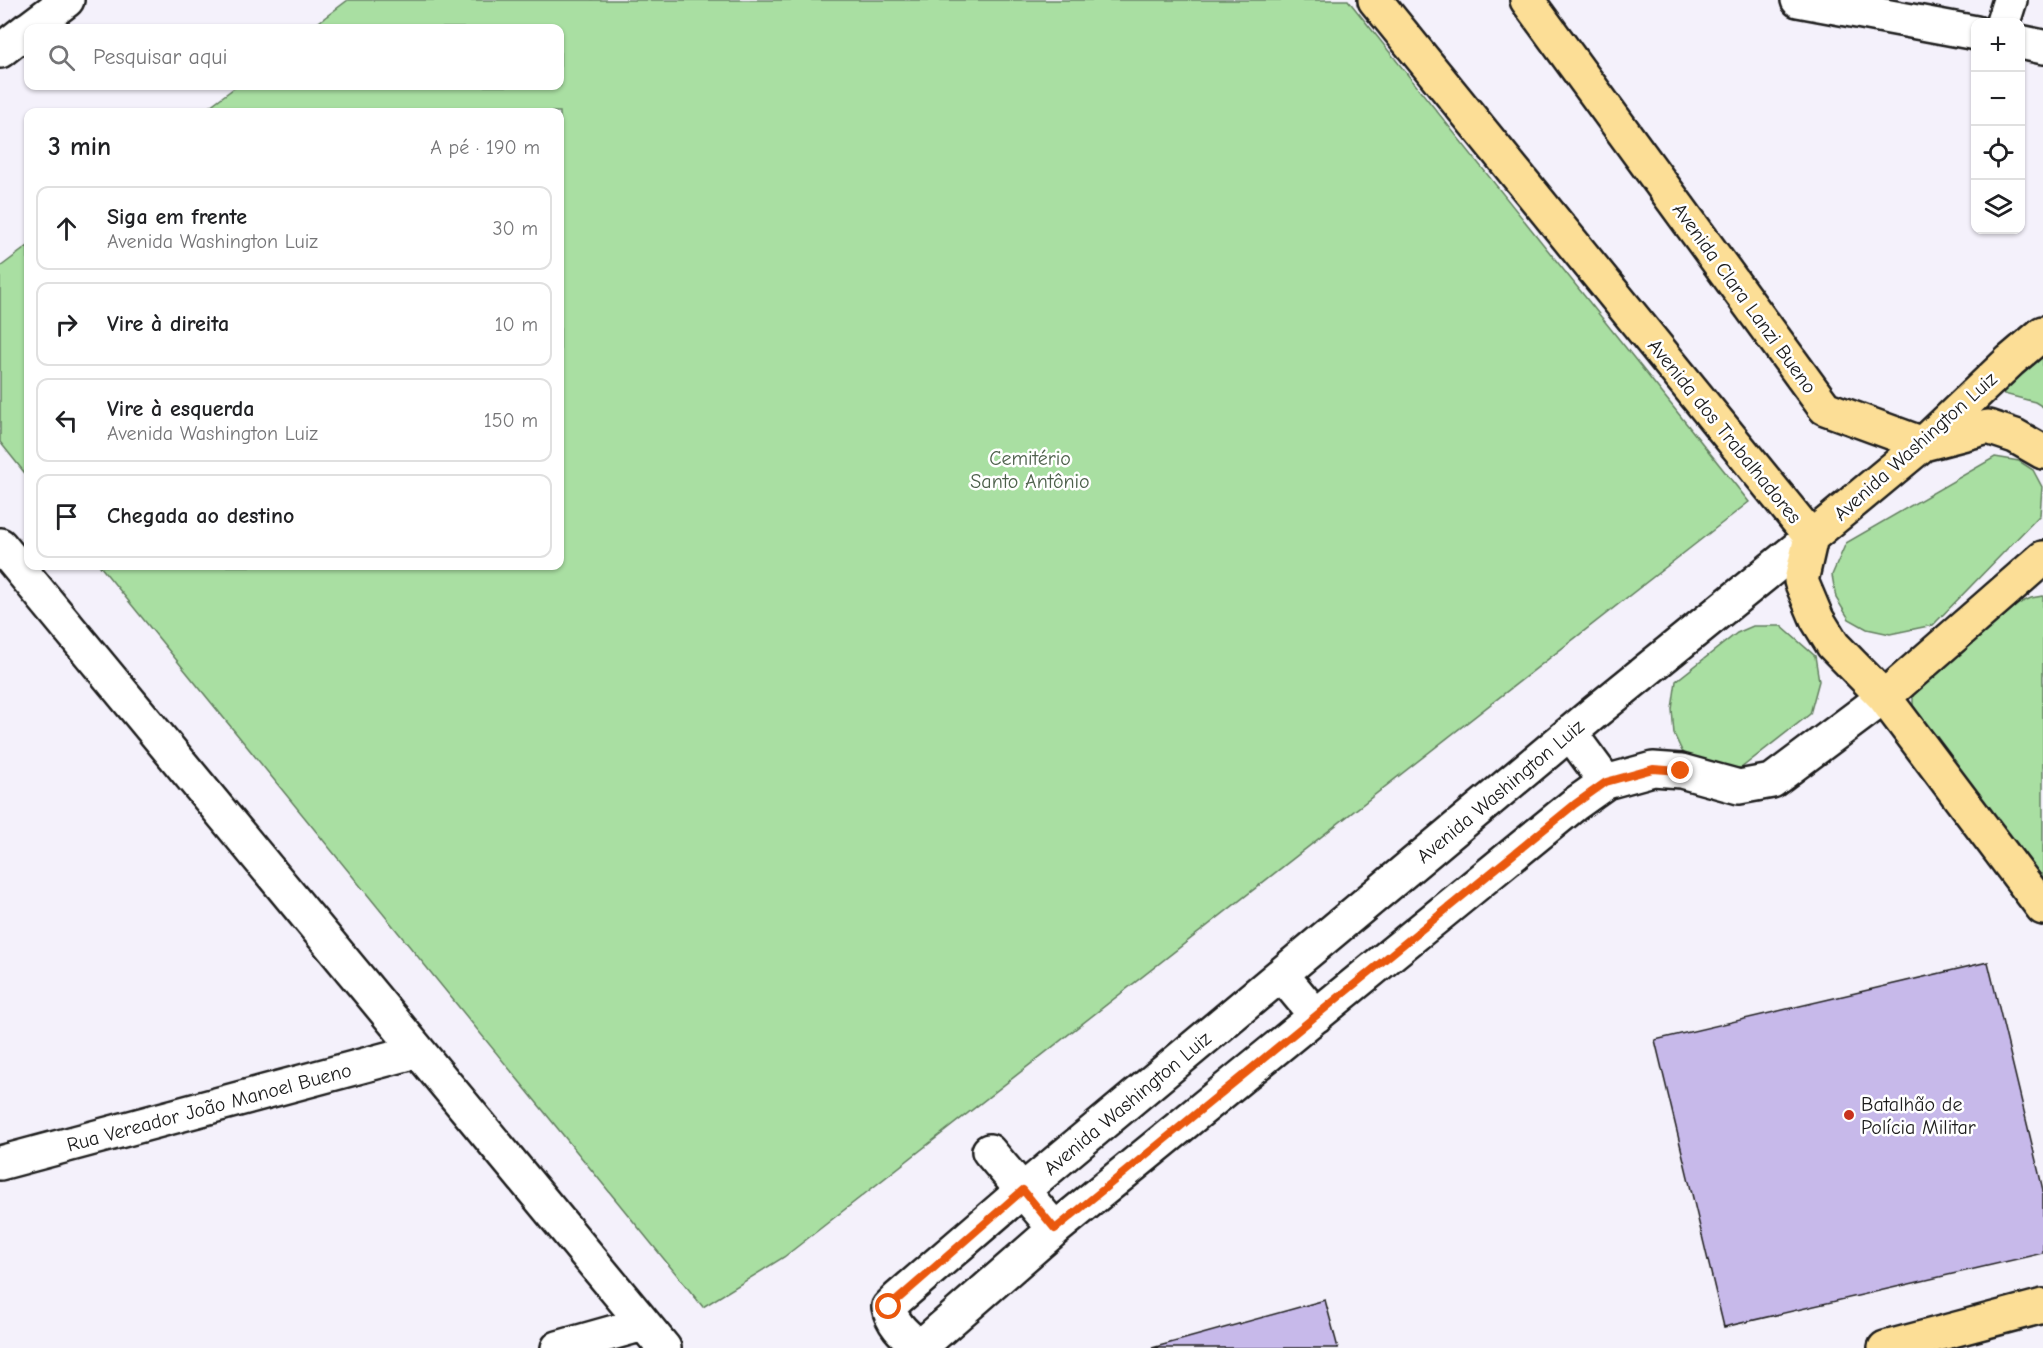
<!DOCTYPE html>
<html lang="pt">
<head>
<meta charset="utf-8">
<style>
	:root { --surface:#fff; --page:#f2f2f2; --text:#202124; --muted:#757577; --line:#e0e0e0 }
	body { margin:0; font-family:"Comic Neue",sans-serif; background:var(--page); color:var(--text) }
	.controls { position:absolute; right:18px; top:18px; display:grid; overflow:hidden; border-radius:12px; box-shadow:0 2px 4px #0004 }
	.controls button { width:54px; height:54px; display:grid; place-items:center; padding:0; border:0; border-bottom:2px solid var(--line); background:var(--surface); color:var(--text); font:30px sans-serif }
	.stop { position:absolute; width:18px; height:18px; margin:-14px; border:4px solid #ea580c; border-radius:50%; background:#fff }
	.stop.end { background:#ea580c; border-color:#fff; box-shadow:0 2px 6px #0008 }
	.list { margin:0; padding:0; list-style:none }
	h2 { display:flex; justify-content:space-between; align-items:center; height:78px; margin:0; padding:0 24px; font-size:26px }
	h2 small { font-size:20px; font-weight:400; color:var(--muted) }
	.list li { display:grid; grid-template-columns:39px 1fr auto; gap:18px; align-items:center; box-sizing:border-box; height:84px; margin:0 12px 12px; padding:0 12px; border:2px solid var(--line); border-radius:12px }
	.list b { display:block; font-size:22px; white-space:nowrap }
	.list p { margin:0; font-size:20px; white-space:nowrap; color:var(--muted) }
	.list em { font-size:20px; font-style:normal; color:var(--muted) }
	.icon { flex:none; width:33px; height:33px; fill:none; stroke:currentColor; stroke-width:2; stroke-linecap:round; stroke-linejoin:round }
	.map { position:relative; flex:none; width:2043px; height:1348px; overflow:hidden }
	.search { position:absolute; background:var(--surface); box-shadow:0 2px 4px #0004; left:24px; top:24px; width:540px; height:66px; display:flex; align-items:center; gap:15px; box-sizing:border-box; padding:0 21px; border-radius:12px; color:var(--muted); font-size:22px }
	.panel { position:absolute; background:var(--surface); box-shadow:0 2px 4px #0004; left:24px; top:108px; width:540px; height:462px; border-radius:12px }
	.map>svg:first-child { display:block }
</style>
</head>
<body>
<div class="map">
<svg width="2043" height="1348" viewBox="0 0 2043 1348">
	<rect width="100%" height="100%" fill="#f4f1fb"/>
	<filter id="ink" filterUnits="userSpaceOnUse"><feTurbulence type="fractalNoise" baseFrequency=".0167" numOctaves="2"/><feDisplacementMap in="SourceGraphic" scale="12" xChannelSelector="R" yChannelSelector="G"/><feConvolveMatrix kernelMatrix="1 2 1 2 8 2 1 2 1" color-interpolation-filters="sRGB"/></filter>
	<g filter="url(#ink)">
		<path fill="#a9dfa2" stroke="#627e5f" stroke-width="1.5" d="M 348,0 L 1348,0 L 1749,502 L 784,1257 L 703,1307 L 100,566 L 560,566 L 560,112 L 202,112 L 237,86 L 560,86 L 560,28 L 311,28 Z
			M 28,246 L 28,477 L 0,442 L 0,267 Z
			M 2043,357 L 2043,407 L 2035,402 L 2000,393 Z
			M 1995,457 L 2019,461 L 2033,470 L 2042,487 L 2040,515 L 1933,625 L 1890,634 L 1867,629 L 1849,619 L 1836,598 L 1832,575 L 1846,543 Z
			M 2043,596 L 2043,883 L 1916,718 L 1913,705 L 1913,692 L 2018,604 L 2031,598 Z
			M 1753,626 L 1781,626 L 1815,656 L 1819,681 L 1810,714 L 1741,768 L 1720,769 L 1698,766 L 1682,751 L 1674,734 L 1672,709 L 1676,681 L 1737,633 Z"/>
		<path fill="#c7b9ea" stroke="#1c1c1c" stroke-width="1.5" d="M 1988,962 L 2043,1190 L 2043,1253 L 1724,1327 L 1655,1040 Z
			M 1325,1300 L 1338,1348 L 1152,1348 Z"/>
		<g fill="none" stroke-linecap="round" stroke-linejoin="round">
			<defs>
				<path id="minor" d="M 1798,0 L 1976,33
					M 2003,22 L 2010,0
					M 30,28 L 67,0
					M 2020,42 L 2043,47
					M 0,51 L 28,29
					M 1811,537 L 1595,712 L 1023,1190 L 898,1298 L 889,1307 C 892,1323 903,1333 915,1343 L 927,1341 L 1055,1229 L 1575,804 L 1606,782 L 1653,769 L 1681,771 L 1739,787 L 1772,781 L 1884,697
					M 0,545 L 664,1348
					M 1570,733 L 1606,782
					M 1282,975 L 1316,1016
					M 989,1151 L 1055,1229
					M 0,1163 L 417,1051
					M 558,1348 L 643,1324"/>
				<path id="major" d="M 1375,0 L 1811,537
					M 1527,0 L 1825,408 L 1923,444 L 1988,427 L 2015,436 L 2043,452
					M 1811,537 L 1801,581 L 1817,619 L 1833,645 L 1884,697 L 2043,908
					M 1811,537 L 1923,444 L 2010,361 L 2043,333
					M 1884,697 L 2043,558
					M 1885,1348 L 2043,1306"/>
			</defs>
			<use href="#minor" stroke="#1c1c1c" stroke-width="38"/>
			<use href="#major" stroke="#1c1c1c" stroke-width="38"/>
			<use href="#minor" stroke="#fff" stroke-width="33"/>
			<use href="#major" stroke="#fcde96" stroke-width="33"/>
		</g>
	</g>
	<g fill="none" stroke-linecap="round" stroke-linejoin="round" filter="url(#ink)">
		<path stroke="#ea580c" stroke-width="8" d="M 889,1307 L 1023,1190 L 1055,1229 L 1575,804 L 1606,782 L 1653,769 L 1681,771"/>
	</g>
	<circle fill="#c8321e" stroke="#fff" stroke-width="2" cx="1849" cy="1115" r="6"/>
	<g text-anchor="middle" stroke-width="5" stroke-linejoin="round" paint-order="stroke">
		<g font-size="20" fill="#1c1c1c" stroke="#fff">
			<text transform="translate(1745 298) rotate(54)" y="7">Avenida Clara Lanzi Bueno</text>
			<text transform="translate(1725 431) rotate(51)" y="7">Avenida dos Trabalhadores</text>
			<text transform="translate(1915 446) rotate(-42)" y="7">Avenida Washington Luiz</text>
			<text transform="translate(1500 791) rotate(-40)" y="7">Avenida Washington Luiz</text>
			<text transform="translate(1127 1103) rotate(-40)" y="7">Avenida Washington Luiz</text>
			<text transform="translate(209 1107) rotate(-15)" y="7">Rua Vereador João Manoel Bueno</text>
		</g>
		<g font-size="20" fill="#4d604b" stroke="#fff">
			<text x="1030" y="465">Cemitério<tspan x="1030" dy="23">Santo Antônio</tspan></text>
		</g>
		<g font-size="20" fill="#1c1c1c" stroke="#fff" text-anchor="start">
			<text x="1861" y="1111">Batalhão de<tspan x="1861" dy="23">Polícia Militar</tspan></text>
		</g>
	</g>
</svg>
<div class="controls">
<button>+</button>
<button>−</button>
<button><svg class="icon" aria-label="locate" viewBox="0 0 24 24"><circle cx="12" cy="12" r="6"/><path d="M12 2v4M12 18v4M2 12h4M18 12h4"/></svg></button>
<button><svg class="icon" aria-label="layers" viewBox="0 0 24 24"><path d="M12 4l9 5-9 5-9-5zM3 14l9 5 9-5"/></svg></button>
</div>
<div class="stop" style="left:889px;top:1307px"></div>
<div class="stop end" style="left:1681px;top:771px"></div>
<div class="search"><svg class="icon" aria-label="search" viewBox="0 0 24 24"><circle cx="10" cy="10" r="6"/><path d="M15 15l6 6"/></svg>Pesquisar aqui</div>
<section class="panel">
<h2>3 min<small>A pé · 190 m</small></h2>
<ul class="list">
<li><svg class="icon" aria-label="ahead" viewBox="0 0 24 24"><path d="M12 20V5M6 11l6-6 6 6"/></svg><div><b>Siga em frente</b><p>Avenida Washington Luiz</p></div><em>30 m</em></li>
<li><svg class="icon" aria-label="right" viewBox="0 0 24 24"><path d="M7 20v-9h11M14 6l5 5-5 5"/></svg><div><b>Vire à direita</b></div><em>10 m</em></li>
<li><svg class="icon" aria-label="left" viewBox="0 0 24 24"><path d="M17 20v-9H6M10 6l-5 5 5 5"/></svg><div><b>Vire à esquerda</b><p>Avenida Washington Luiz</p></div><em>150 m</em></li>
<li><svg class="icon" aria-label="arrive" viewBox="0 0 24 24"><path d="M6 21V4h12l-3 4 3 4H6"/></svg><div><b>Chegada ao destino</b></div></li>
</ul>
</section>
</div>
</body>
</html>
